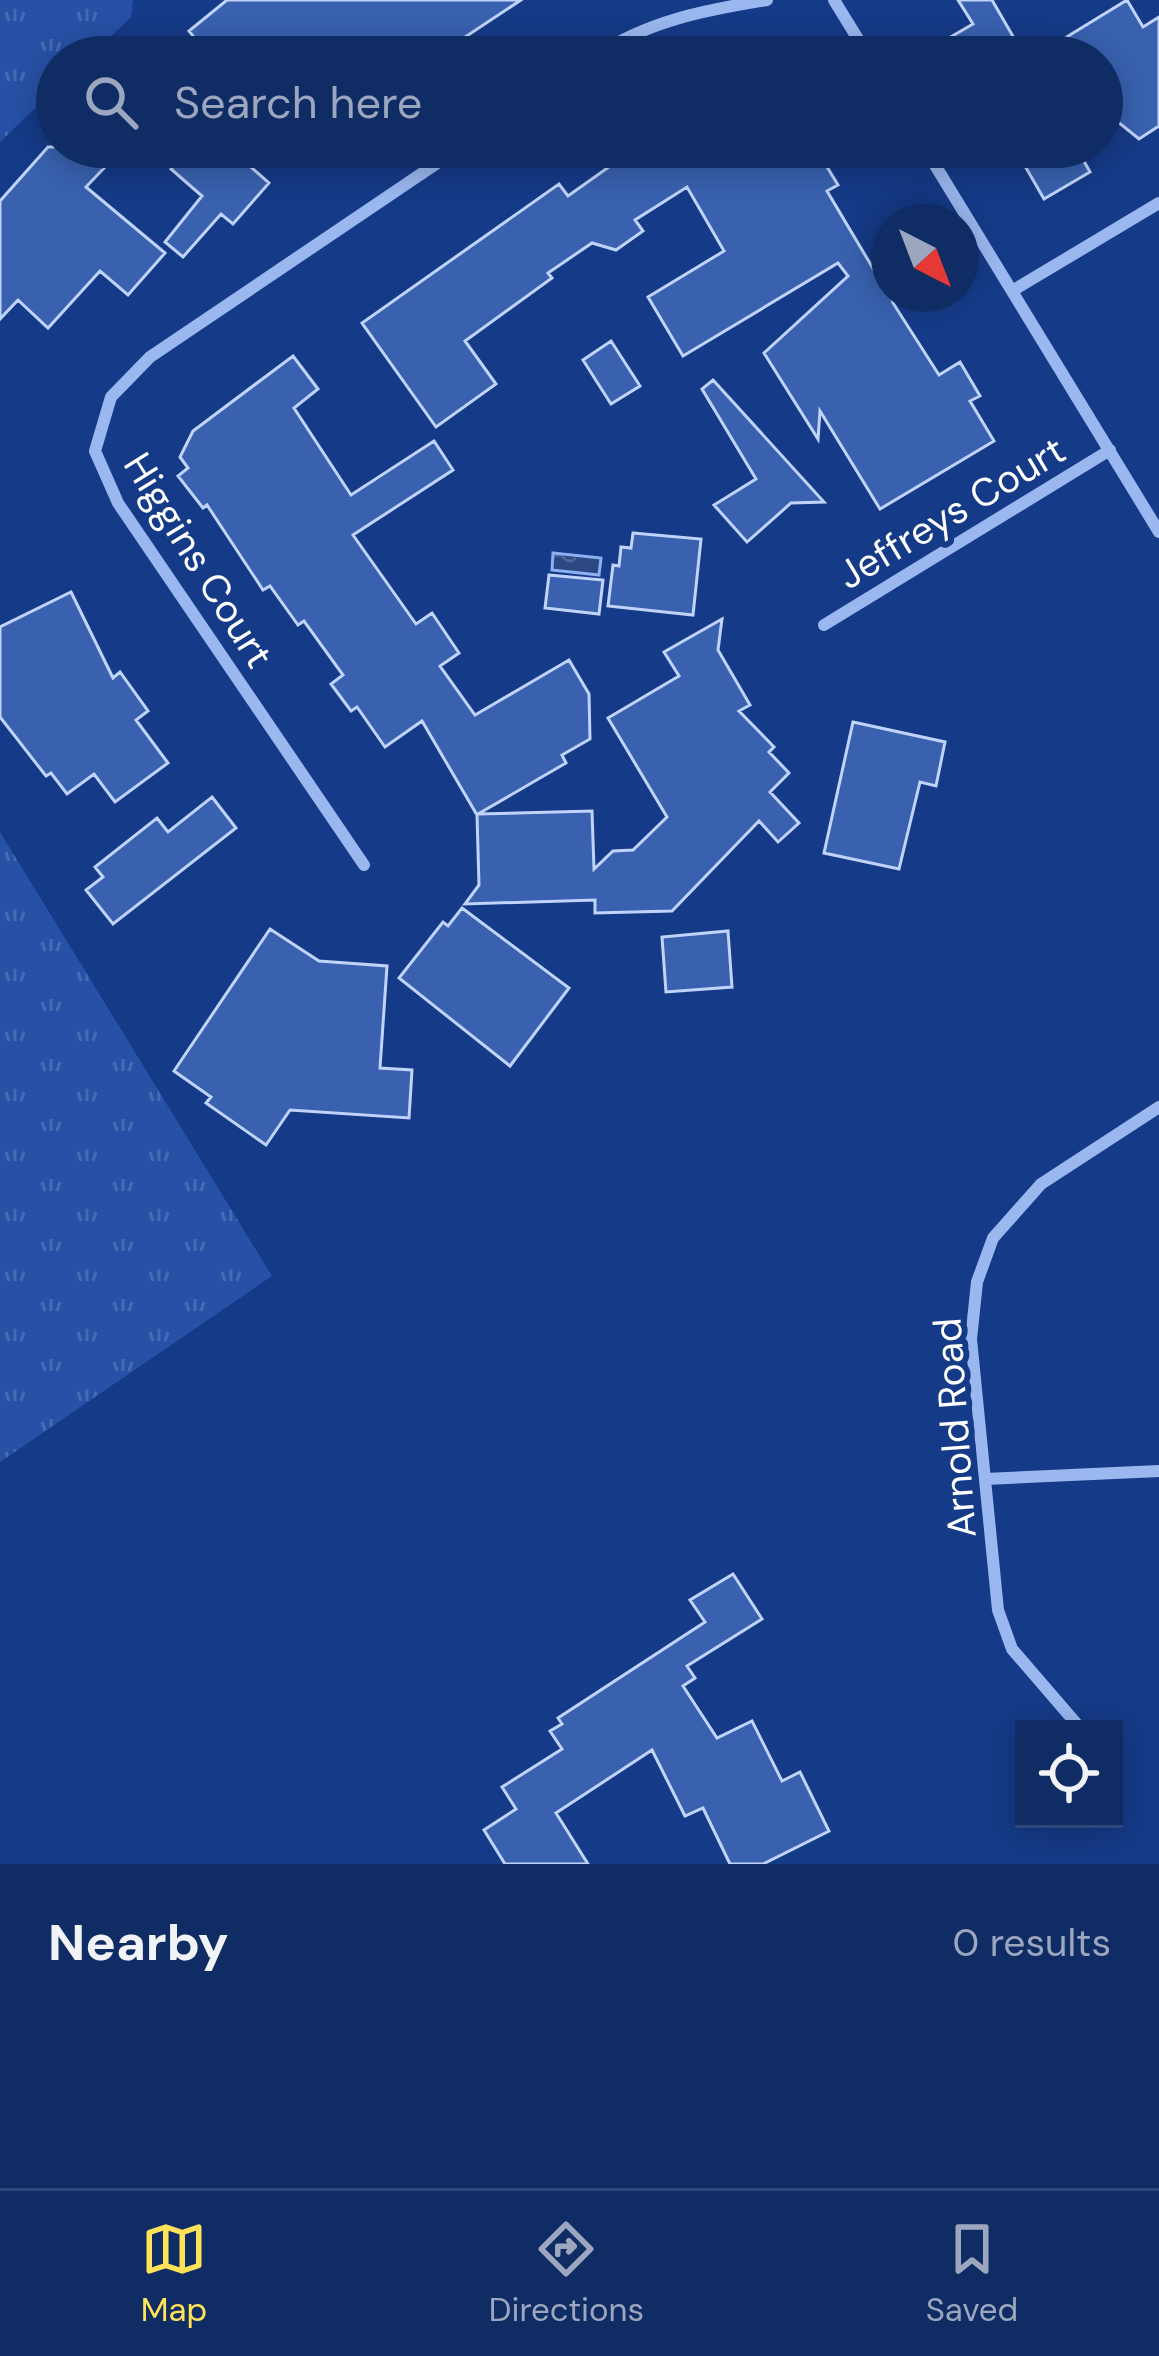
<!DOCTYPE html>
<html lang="en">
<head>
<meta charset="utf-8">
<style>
	:root { --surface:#102c65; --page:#19346b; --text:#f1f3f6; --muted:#9ca7bf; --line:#304879; --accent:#ffe258 }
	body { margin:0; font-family:"DM Sans",sans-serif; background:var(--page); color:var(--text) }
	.controls { position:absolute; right:36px; bottom:36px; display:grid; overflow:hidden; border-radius:0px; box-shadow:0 6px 30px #0003 }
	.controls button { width:108px; height:108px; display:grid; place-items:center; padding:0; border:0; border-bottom:3px solid var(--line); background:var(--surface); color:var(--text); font:60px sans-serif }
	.compass { position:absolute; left:871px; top:204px; width:108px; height:108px; border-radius:50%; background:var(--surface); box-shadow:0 6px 30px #0003; rotate:138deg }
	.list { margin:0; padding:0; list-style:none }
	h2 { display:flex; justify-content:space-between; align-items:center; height:156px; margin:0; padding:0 48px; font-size:51px }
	h2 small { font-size:39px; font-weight:400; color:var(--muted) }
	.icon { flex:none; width:66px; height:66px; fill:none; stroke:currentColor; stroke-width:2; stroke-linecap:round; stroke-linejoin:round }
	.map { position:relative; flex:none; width:1159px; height:1864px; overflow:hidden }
	.search { position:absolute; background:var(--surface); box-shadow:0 6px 30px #0003; left:36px; right:36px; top:36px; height:132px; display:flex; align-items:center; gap:30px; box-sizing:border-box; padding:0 42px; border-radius:66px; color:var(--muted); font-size:45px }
	.sheet { height:324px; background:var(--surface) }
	nav { display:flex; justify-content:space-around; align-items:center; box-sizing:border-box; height:168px; border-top:3px solid var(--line); background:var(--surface); font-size:33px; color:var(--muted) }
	nav a { display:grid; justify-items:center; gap:6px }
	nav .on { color:var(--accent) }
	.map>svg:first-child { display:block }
</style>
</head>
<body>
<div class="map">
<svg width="1159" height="1864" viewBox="0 0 1159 1864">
	<defs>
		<pattern id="grass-tufts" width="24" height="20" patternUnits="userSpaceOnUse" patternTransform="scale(3)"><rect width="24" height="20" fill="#2751a6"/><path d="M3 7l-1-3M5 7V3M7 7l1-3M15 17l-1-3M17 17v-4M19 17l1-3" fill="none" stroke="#476bb3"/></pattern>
		<pattern id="water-ripples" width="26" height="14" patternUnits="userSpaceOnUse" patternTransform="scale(3)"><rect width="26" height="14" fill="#2c4781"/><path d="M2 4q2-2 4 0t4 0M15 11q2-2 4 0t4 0" fill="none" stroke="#4c6394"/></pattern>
	</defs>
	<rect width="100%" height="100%" fill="#153a87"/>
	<path fill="url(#grass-tufts)" d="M 0,0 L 133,0 L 131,17 L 89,57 L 57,57 L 57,87 L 0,142 Z
		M 0,832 L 272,1276 L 0,1462 Z"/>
	<path fill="url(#water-ripples)" stroke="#8cb0f2" stroke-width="3" d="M 553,553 L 601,558 L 599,575 L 552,570 Z"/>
	<path fill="#3961af" stroke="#c0d4fb" stroke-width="3" d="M 227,0 L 521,0 L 435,57 L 210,57 L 189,31 Z
		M 958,0 L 992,0 L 1025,57 L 916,57 L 973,24 Z
		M 1127,0 L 1143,27 L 1159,17 L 1159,126 L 1139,139 L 1102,109 L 1102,57 L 1034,57 Z
		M 48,147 L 82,147 L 104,168 L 86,187 L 165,253 L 128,295 L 100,271 L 48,328 L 18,300 L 0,319 L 0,201 Z
		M 190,147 L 228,147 L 269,183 L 233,224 L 221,214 L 183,257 L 165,242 L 202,196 L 171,169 Z
		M 637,147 L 815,147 L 838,185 L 827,191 L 874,270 L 878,267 L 889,284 L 893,303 L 939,375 L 960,362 L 980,396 L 970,401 L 994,441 L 880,509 L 820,411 L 818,439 L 764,353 L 848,276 L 838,263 L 683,356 L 648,297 L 724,251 L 687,187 L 635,220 L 643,231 L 616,250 L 592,243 L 548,273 L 552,278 L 465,341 L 496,384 L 436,427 L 362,323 L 559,184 L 568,196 Z
		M 1014,147 L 1076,147 L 1090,172 L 1044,199 Z
		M 611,341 L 640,386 L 611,404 L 583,360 Z
		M 293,356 L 318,389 L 294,408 L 351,495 L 434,441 L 453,470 L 353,535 L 416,624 L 432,613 L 459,653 L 440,666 L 475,715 L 569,660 L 589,694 L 590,739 L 562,755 L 566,763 L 478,814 L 592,811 L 594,869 L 613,851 L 633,850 L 667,817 L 608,718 L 679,676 L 664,652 L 722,619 L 718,650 L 750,705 L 739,711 L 774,747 L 769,752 L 789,773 L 770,792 L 799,823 L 778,842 L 759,821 L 672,911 L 595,913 L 595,900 L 465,904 L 479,885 L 477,815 L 422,721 L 385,747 L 357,707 L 351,711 L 331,684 L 343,675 L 304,621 L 298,625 L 270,586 L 263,590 L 207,505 L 203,508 L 178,476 L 188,468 L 180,457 L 193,431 Z
		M 713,380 L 824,502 L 791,503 L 747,542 L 714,505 L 756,479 L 702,389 Z
		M 633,533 L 701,539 L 693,615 L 608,606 L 613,565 L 619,566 L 621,547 L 631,548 Z
		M 549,575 L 603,580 L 599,614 L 545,608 Z
		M 71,592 L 113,678 L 120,672 L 148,711 L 136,720 L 168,763 L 115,802 L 94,774 L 67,794 L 51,773 L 46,776 L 0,717 L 0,627 Z
		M 853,722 L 945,742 L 936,786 L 920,782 L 899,869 L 824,853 Z
		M 212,797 L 236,828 L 113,924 L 86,890 L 103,877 L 95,867 L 157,818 L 168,832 Z
		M 462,908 L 569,988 L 510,1066 L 399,978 L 443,922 L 448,926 Z
		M 270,929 L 319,961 L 387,966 L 380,1068 L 412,1070 L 409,1118 L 290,1110 L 266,1145 L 206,1103 L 211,1097 L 174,1071 Z
		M 728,931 L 732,987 L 666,992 L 662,937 Z
		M 733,1574 L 762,1619 L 687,1666 L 695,1678 L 683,1686 L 717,1738 L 752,1721 L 782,1781 L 800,1772 L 829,1831 L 763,1864 L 730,1864 L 703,1808 L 685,1816 L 652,1750 L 556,1813 L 588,1864 L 505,1864 L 484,1830 L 516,1809 L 502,1787 L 562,1749 L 550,1731 L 562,1724 L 558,1718 L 705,1622 L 690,1600 Z"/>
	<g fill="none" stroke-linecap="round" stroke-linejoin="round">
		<path stroke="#9ab7ef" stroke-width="12" d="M 834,0 L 869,57
			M 594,57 C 647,21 705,10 767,0
			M 924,147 L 1159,532
			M 1012,291 L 1159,203
			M 824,625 L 1110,450
			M 364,865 L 118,503 L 95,451 L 111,397 L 150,357 L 461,147
			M 985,1479 L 1159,1471
			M 1081,1729 L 1012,1649 L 998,1610 L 971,1339 L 977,1282 L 993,1238 L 1041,1184 L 1159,1107"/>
	</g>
	<g text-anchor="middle" stroke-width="12" stroke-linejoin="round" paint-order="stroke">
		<g font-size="39" fill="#fff" stroke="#153a87">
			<text transform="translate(951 512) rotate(-31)" y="14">Jeffreys Court</text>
			<text transform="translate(199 560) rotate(58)" y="14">Higgins Court</text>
			<text transform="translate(954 1428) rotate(-94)" y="14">Arnold Road</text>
		</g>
	</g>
</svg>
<div class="controls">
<button><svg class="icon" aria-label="locate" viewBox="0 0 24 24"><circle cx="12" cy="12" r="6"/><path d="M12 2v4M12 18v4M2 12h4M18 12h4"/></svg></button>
</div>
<svg class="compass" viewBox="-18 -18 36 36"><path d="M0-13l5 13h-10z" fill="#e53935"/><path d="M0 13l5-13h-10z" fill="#9ca7bf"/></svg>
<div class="search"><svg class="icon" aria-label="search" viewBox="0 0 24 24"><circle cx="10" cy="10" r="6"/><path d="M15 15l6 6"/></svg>Search here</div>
</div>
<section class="sheet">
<h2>Nearby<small>0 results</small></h2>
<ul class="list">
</ul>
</section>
<nav>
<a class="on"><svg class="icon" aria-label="map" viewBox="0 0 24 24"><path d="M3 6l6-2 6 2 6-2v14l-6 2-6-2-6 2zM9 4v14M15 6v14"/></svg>Map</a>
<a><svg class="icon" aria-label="directions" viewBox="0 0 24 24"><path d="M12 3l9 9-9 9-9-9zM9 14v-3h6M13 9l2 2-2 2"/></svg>Directions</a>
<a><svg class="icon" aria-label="saved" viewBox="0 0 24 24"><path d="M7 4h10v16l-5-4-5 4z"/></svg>Saved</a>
</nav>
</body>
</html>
